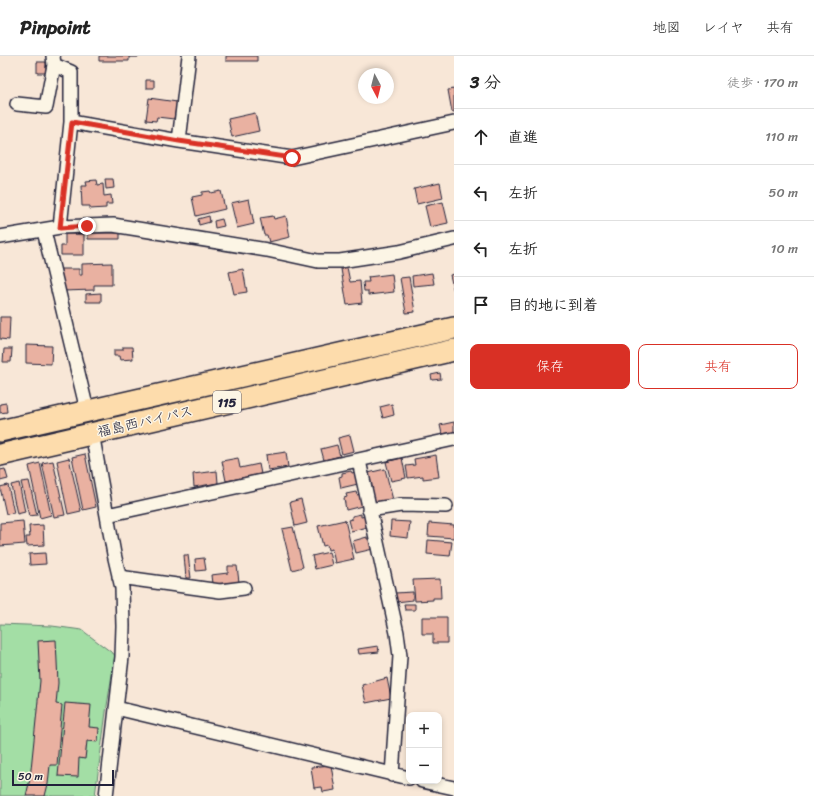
<!DOCTYPE html>
<html lang="ja">
<head>
<meta charset="utf-8">
<style>
	:root { --surface:#fff; --page:#f2f2f2; --text:#222; --muted:#767676; --line:#e0e0e0; --accent:#d93025 }
	body { margin:0; font-family:Sriracha,"Klee One",sans-serif; background:var(--page); color:var(--text) }
	.controls { position:absolute; right:12px; bottom:12px; display:grid; overflow:hidden; border-radius:8px; box-shadow:0 2px 6px #0003 }
	.controls button { width:36px; height:36px; display:grid; place-items:center; padding:0; border:0; border-bottom:1px solid var(--line); background:var(--surface); color:var(--text); font:20px sans-serif }
	.compass { position:absolute; left:358px; top:12px; width:36px; height:36px; border-radius:50%; background:var(--surface); box-shadow:0 2px 6px #0003; rotate:173deg }
	.scale { position:absolute; left:12px; bottom:10px; width:102px; box-sizing:border-box; padding-left:4px; border:2px solid #22223b; border-top:0; font-size:11px; line-height:14px; white-space:nowrap; color:#22223b; -webkit-text-stroke:3px #fcf5e5; paint-order:stroke }
	.stop { position:absolute; width:12px; height:12px; margin:-9px; border:3px solid #d93025; border-radius:50%; background:#fff }
	.stop.end { background:#d93025; border-color:#fff; box-shadow:0 1px 4px #0008 }
	.list { margin:0; padding:0; list-style:none }
	h2 { display:flex; justify-content:space-between; align-items:center; height:52px; margin:0; padding:0 16px; font-size:17px }
	h2 small { font-size:13px; font-weight:400; color:var(--muted) }
	.list li { display:grid; grid-template-columns:26px 1fr auto; gap:12px; align-items:center; box-sizing:border-box; height:56px; padding:0 16px; border-top:1px solid var(--line) }
	.list b { display:block; font-size:15px; white-space:nowrap }
	.list em { font-size:13px; font-style:normal; color:var(--muted) }
	.actions { display:flex; gap:8px; padding:12px 16px }
	.actions a { flex:1; padding:9px 0; border:1px solid var(--accent); border-radius:8px; text-align:center; font-size:14px; color:var(--accent) }
	.actions .main { background:var(--accent); color:#fff }
	.icon { flex:none; width:22px; height:22px; fill:none; stroke:currentColor; stroke-width:2; stroke-linecap:round; stroke-linejoin:round }
	.map { position:relative; flex:none; width:454px; height:740px; overflow:hidden }
	header { display:flex; align-items:center; gap:24px; box-sizing:border-box; height:56px; padding:0 20px; background:var(--surface); border-bottom:1px solid var(--line) }
	header strong { font-size:19px }
	nav { display:flex; gap:22px; margin-inline-start:auto; font-size:14px }
	main { display:flex }
	aside { flex:1; background:var(--surface) }
	.map>svg:first-child { display:block }
</style>
</head>
<body>
<header>
<strong>Pinpoint</strong>
<nav><a>地図</a><a>レイヤ</a><a>共有</a></nav>
</header>
<main>
<div class="map">
<svg width="454" height="740" viewBox="0 0 454 740">
	<rect width="100%" height="100%" fill="#f8e7d7"/>
	<filter id="ink" filterUnits="userSpaceOnUse"><feTurbulence type="fractalNoise" baseFrequency=".025" numOctaves="2"/><feDisplacementMap in="SourceGraphic" scale="8" xChannelSelector="R" yChannelSelector="G"/><feConvolveMatrix kernelMatrix="1 2 1 2 8 2 1 2 1" color-interpolation-filters="sRGB"/></filter>
	<g filter="url(#ink)">
		<path fill="#a3dea5" stroke="#628070" d="M 0,568 L 52,570 L 82,574 L 115,599 L 106,656 L 95,740 L 0,740 Z"/>
		<path fill="#e9b1a1" stroke="#22223b" d="M 99,0 L 138,0 L 138,1 L 129,1 L 129,5 L 99,5 Z
			M 226,0 L 257,0 L 257,5 L 226,5 Z
			M 37,6 L 46,6 L 46,17 L 37,17 Z
			M 146,24 L 154,24 L 154,32 L 146,32 Z
			M 454,33 L 454,56 L 452,56 L 448,34 Z
			M 149,42 L 177,46 L 174,63 L 157,61 L 156,65 L 146,64 Z
			M 255,57 L 259,75 L 232,81 L 228,63 Z
			M 105,123 L 113,123 L 114,132 L 106,133 Z
			M 96,124 L 97,129 L 103,128 L 104,140 L 111,139 L 112,148 L 106,148 L 106,152 L 90,153 L 90,150 L 82,150 L 81,129 L 87,129 L 86,125 Z
			M 440,127 L 443,142 L 417,148 L 414,133 Z
			M 210,135 L 211,137 L 221,135 L 225,153 L 196,160 L 192,141 L 202,139 L 202,136 Z
			M 249,143 L 254,168 L 237,172 L 231,147 Z
			M 443,146 L 448,167 L 430,171 L 425,150 Z
			M 209,160 L 210,166 L 199,169 L 198,163 Z
			M 273,160 L 274,163 L 286,160 L 290,181 L 269,186 L 267,179 L 264,179 L 260,162 Z
			M 222,163 L 224,170 L 215,172 L 214,165 Z
			M 88,177 L 120,177 L 120,183 L 88,183 Z
			M 65,178 L 84,178 L 84,199 L 61,199 L 61,190 L 65,190 Z
			M 112,207 L 112,229 L 94,229 L 94,234 L 63,235 L 63,225 L 60,225 L 60,213 L 79,213 L 79,219 L 82,219 L 82,208 Z
			M 347,211 L 350,226 L 360,225 L 362,247 L 347,249 L 341,213 Z
			M 243,213 L 247,236 L 234,238 L 229,216 Z
			M 432,217 L 434,228 L 413,230 L 412,220 Z
			M 392,218 L 394,236 L 368,239 L 368,235 L 364,235 L 363,226 L 369,226 L 368,221 Z
			M 454,218 L 454,236 L 450,219 Z
			M 409,221 L 415,256 L 406,257 L 400,222 Z
			M 101,237 L 101,246 L 86,246 L 86,238 Z
			M 0,261 L 10,261 L 9,284 L 0,283 Z
			M 26,289 L 52,290 L 51,308 L 26,307 Z
			M 123,291 L 132,291 L 133,303 L 120,304 L 119,300 L 114,300 L 114,294 L 123,294 Z
			M 4,293 L 12,293 L 11,306 L 3,306 Z
			M 440,317 L 441,323 L 432,324 L 431,319 Z
			M 6,347 L 7,356 L 0,357 L 0,348 Z
			M 392,348 L 394,359 L 383,362 L 380,351 Z
			M 454,366 L 454,376 L 442,378 L 440,369 Z
			M 350,379 L 354,395 L 342,398 L 338,382 Z
			M 337,389 L 340,400 L 324,404 L 321,393 Z
			M 286,396 L 288,411 L 268,414 L 266,399 Z
			M 85,398 L 96,451 L 83,454 L 72,401 Z
			M 436,399 L 439,421 L 423,423 L 423,420 L 408,422 L 406,410 L 415,409 L 414,403 Z
			M 69,402 L 81,455 L 68,458 L 57,405 Z
			M 238,402 L 240,412 L 259,408 L 261,418 L 226,425 L 222,405 Z
			M 402,402 L 406,422 L 391,425 L 386,406 Z
			M 53,405 L 65,459 L 54,461 L 42,407 Z
			M 40,407 L 51,459 L 40,462 L 29,410 Z
			M 5,413 L 8,423 L 0,425 L 0,414 Z
			M 385,413 L 393,444 L 375,448 L 368,417 Z
			M 217,415 L 218,427 L 194,431 L 193,418 Z
			M 351,415 L 352,417 L 355,416 L 358,428 L 341,432 L 339,421 L 342,420 L 342,417 Z
			M 29,425 L 37,459 L 29,460 L 21,426 Z
			M 19,427 L 25,456 L 17,458 L 11,429 Z
			M 8,429 L 14,457 L 6,458 L 0,431 Z
			M 356,436 L 357,439 L 360,438 L 362,450 L 346,454 L 344,442 L 347,441 L 346,438 Z
			M 301,443 L 307,467 L 295,470 L 290,446 Z
			M 361,458 L 361,461 L 366,460 L 368,471 L 351,475 L 348,464 L 352,463 L 352,460 Z
			M 345,464 L 354,503 L 335,507 L 332,493 L 328,494 L 327,489 L 323,490 L 318,470 Z
			M 23,465 L 25,488 L 0,490 L 0,467 Z
			M 391,465 L 410,466 L 408,482 L 390,480 Z
			M 429,467 L 454,469 L 454,482 L 428,480 Z
			M 43,469 L 44,489 L 27,490 L 26,481 L 30,481 L 29,470 Z
			M 293,471 L 303,511 L 292,514 L 282,473 Z
			M 367,481 L 367,483 L 370,483 L 373,493 L 356,497 L 353,485 Z
			M 428,484 L 452,486 L 450,500 L 427,498 Z
			M 329,496 L 332,509 L 315,513 L 312,500 Z
			M 45,497 L 46,508 L 30,509 L 29,498 Z
			M 184,499 L 188,499 L 191,522 L 186,522 Z
			M 204,502 L 206,514 L 196,515 L 195,503 Z
			M 228,510 L 237,510 L 239,526 L 212,528 L 211,519 L 228,517 Z
			M 440,523 L 441,542 L 433,542 L 433,544 L 415,545 L 413,524 Z
			M 413,536 L 413,544 L 396,546 L 395,537 Z
			M 404,548 L 415,548 L 415,554 L 405,554 Z
			M 422,561 L 447,561 L 447,587 L 433,587 L 433,578 L 422,578 Z
			M 56,584 L 58,627 L 56,648 L 62,649 L 57,709 L 50,709 L 48,728 L 45,740 L 26,740 L 30,723 L 40,625 L 38,585 Z
			M 378,590 L 379,596 L 359,598 L 358,593 Z
			M 387,622 L 391,642 L 366,647 L 362,629 Z
			M 65,647 L 91,649 L 89,671 L 99,672 L 98,686 L 87,685 L 85,703 L 79,702 L 78,721 L 58,720 Z
			M 331,709 L 335,734 L 323,736 L 322,731 L 314,732 L 311,711 Z"/>
		<g fill="none" stroke-linecap="round" stroke-linejoin="round">
			<defs>
				<path id="minor" d="M 54,9 L 71,16 L 71,66 L 60,171
					M 17,48 L 46,51 L 54,9 L 53,0
					M 71,66 L 179,85 L 292,102 L 454,67
					M 179,85 L 189,0
					M 44,175 L 87,354
					M 0,181 L 60,171 L 113,169 L 267,194 L 318,205 L 340,205 L 399,196 L 454,183
					M 92,377 L 114,498 L 122,532 L 123,570 L 122,601 L 106,740
					M 359,405 L 397,577 L 400,600 L 392,719
					M 369,454 L 401,449 L 446,450
					M 107,459 L 454,383
					M 119,521 L 220,535 L 244,532
					M 116,652 L 409,722
					M 422,725 L 454,732"/>
				<path id="trunk" d="M 0,375 L 454,272
					M 0,399 L 454,294"/>
			</defs>
			<use href="#minor" stroke="#22223b" stroke-width="16"/>
			<use href="#trunk" stroke="#22223b" stroke-width="24"/>
			<use href="#minor" stroke="#fcf5e5" stroke-width="13"/>
			<use href="#trunk" stroke="#fddcac" stroke-width="21"/>
		</g>
	</g>
	<g fill="none" stroke-linecap="round" stroke-linejoin="round" filter="url(#ink)">
		<path stroke="#d93025" stroke-width="5" d="M 87,170 L 60,172 L 72,66 L 179,85 L 292,102"/>
	</g>
	<g text-anchor="middle" stroke-width="3" stroke-linejoin="round" paint-order="stroke">
		<rect fill="#fcf5e5" stroke="#63616e" stroke-width="1" x="213" y="335" width="28" height="22" rx="3"/>
		<g font-size="13" font-weight="bold" fill="#22223b">
			<text x="227" y="351">115</text>
		</g>
		<g font-size="14" fill="#22223b" stroke="#fcf5e5">
			<text transform="translate(145 365) rotate(-13)" y="5">福島西バイパス</text>
		</g>
	</g>
</svg>
<div class="controls">
<button>+</button>
<button>−</button>
</div>
<svg class="compass" viewBox="-18 -18 36 36"><path d="M0-13l5 13h-10z" fill="#e53935"/><path d="M0 13l5-13h-10z" fill="#767676"/></svg>
<div class="scale">50 m</div>
<div class="stop" style="left:292px;top:102px"></div>
<div class="stop end" style="left:87px;top:170px"></div>
</div>
<aside>
<h2>3 分<small>徒歩 · 170 m</small></h2>
<ul class="list">
<li><svg class="icon" aria-label="ahead" viewBox="0 0 24 24"><path d="M12 20V5M6 11l6-6 6 6"/></svg><div><b>直進</b></div><em>110 m</em></li>
<li><svg class="icon" aria-label="left" viewBox="0 0 24 24"><path d="M17 20v-9H6M10 6l-5 5 5 5"/></svg><div><b>左折</b></div><em>50 m</em></li>
<li><svg class="icon" aria-label="left" viewBox="0 0 24 24"><path d="M17 20v-9H6M10 6l-5 5 5 5"/></svg><div><b>左折</b></div><em>10 m</em></li>
<li><svg class="icon" aria-label="arrive" viewBox="0 0 24 24"><path d="M6 21V4h12l-3 4 3 4H6"/></svg><div><b>目的地に到着</b></div></li>
</ul>
<div class="actions"><a class="main">保存</a><a>共有</a></div>
</aside>
</main>
</body>
</html>
